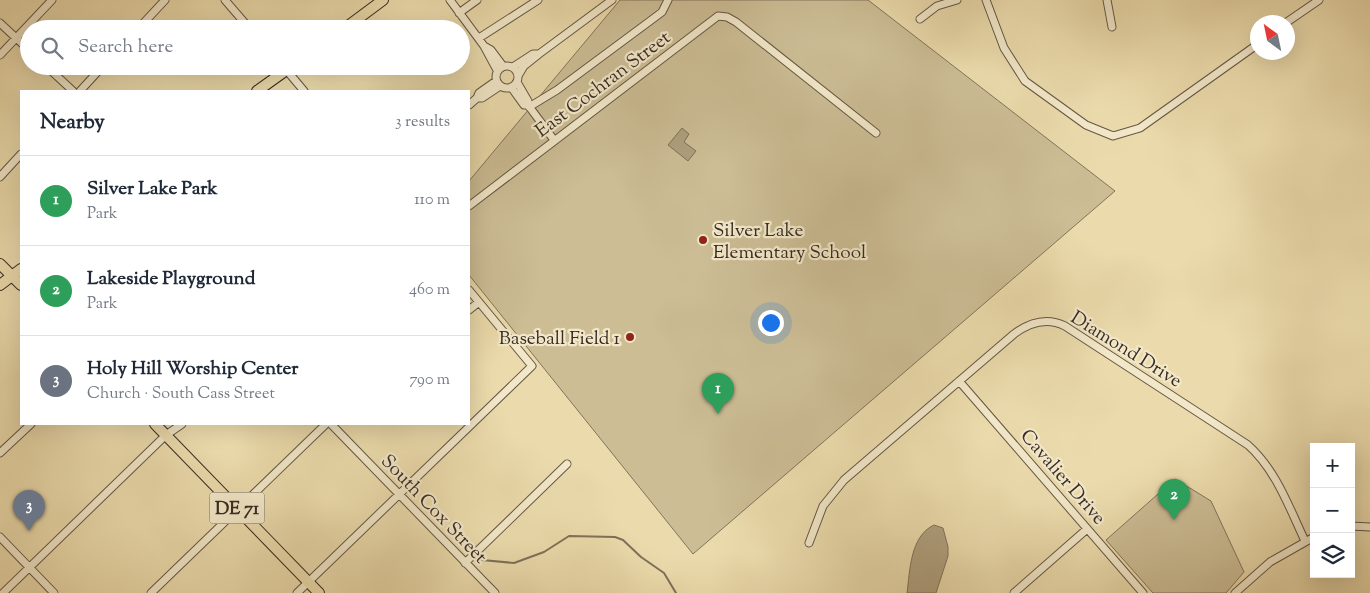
<!DOCTYPE html>
<html lang="en">
<head>
<meta charset="utf-8">
<style>
	:root { --surface:#fff; --page:#f6f6f7; --text:#1f2937; --muted:#747a83; --line:#e0e1e3; --accent:#b45309 }
	body { margin:0; font-family:"Sorts Mill Goudy",serif; background:var(--page); color:var(--text) }
	.controls { position:absolute; right:15px; bottom:15px; display:grid; overflow:hidden; border-radius:0px; box-shadow:0 5px 20px #0002 }
	.controls button { width:45px; height:45px; display:grid; place-items:center; padding:0; border:0; border-bottom:1px solid var(--line); background:var(--surface); color:var(--text); font:25px sans-serif }
	.compass { position:absolute; left:1250px; top:15px; width:45px; height:45px; border-radius:50%; background:var(--surface); box-shadow:0 5px 20px #0002; rotate:327deg }
	.you { position:absolute; left:770px; top:322px; width:18px; height:18px; margin:-12px; border:4px solid #fff; border-radius:50%; background:#1a73e8; box-shadow:0 0 0 8px #1a73e833 }
	.badge { display:grid; place-items:center; width:32px; height:32px; border-radius:50%; background:var(--accent); color:#fff; font-size:16px; font-weight:700 }
	.pin { position:absolute; translate:-50% -41px; filter:drop-shadow(0 1px 2px #0008) }
	.pin::after { content:''; position:absolute; top:26px; width:18px; height:15px; background:inherit; clip-path:polygon(0 0,100% 0,50% 100%) }
	.list { margin:0; padding:0; list-style:none }
	h2 { display:flex; justify-content:space-between; align-items:center; height:65px; margin:0; padding:0 20px; font-size:21px }
	h2 small { font-size:16px; font-weight:400; color:var(--muted) }
	.list li { display:grid; grid-template-columns:32px 1fr auto; gap:15px; align-items:center; box-sizing:border-box; height:90px; padding:0 20px; border-top:1px solid var(--line) }
	.list b { display:block; font-size:19px; white-space:nowrap }
	.list p { margin:0; font-size:16px; white-space:nowrap; color:var(--muted) }
	.list em { font-size:16px; font-style:normal; color:var(--muted) }
	.icon { flex:none; width:28px; height:28px; fill:none; stroke:currentColor; stroke-width:2; stroke-linecap:round; stroke-linejoin:round }
	.map { position:relative; flex:none; width:1370px; height:593px; overflow:hidden }
	.search { position:absolute; background:var(--surface); box-shadow:0 5px 20px #0002; left:20px; top:20px; width:450px; height:55px; display:flex; align-items:center; gap:12px; box-sizing:border-box; padding:0 18px; border-radius:28px; color:var(--muted); font-size:19px }
	.panel { position:absolute; background:var(--surface); box-shadow:0 5px 20px #0002; left:20px; top:90px; width:450px; height:335px; border-radius:0px }
	.map>svg:first-child { display:block }
</style>
</head>
<body>
<div class="map">
<svg width="1370" height="593" viewBox="0 0 1370 593">
	<rect width="100%" height="100%" fill="#ebdbac"/>
	<filter id="stains"><feTurbulence type="fractalNoise" baseFrequency=".004" numOctaves="4"/><feColorMatrix values="0 0 0 0 .2 0 0 0 0 .09 0 0 0 0 .02 0 0 0 .5 -.17"/></filter>
	<radialGradient id="worn" r=".72"><stop offset=".6" stop-color="#630" stop-opacity="0"/><stop offset="1" stop-color="#630" stop-opacity=".3"/></radialGradient>
	<path fill="#ccbd95" stroke="#82745c" d="M 620,0 L 868,0 L 1115,191 L 693,554 L 469,275 L 469,181 Z
		M 1175,479 L 1211,501 L 1244,572 L 1226,593 L 1153,593 L 1106,540 Z"/>
	<path fill="#ae9f7d" stroke="#7e7159" d="M 682,128 L 689,134 L 684,142 L 696,151 L 688,161 L 668,145 Z
		M 934,525 L 943,528 L 948,547 L 948,556 L 936,593 L 907,593 C 910,571 910,536 934,525 Z"/>
	<g fill="none" stroke-linecap="round" stroke-linejoin="round">
		<path stroke="#7e7159" stroke-width="2" d="M 482,560 L 514,563 L 544,552 L 569,536 L 615,537 L 623,540 L 641,557 L 664,573 L 676,593"/>
		<defs>
			<path id="street" d="M 225,0 L 250,29
				M 450,0 L 484,46
				M 986,0 L 1004,48 L 1025,81 L 1086,125 L 1113,136 L 1140,128 L 1258,44
				M 1107,0 L 1112,27
				M 459,13 L 477,0
				M 920,19 L 937,6 L 957,0
				M 1287,22 L 1319,0
				M 0,23 L 29,50
				M 138,29 L 165,0
				M 479,38 L 538,0
				M 539,54 L 612,0
				M 0,55 L 52,0
				M496 77a11 11 0 1 1 22 0a11 11 0 1 1-22 0Z
				M 46,66 L 73,91
				M 283,66 L 304,91
				M 513,67 L 533,54 L 539,54 L 524,66 L 518,76
				M 497,70 L 484,46 L 491,50 L 503,66
				M 496,81 L 479,93 L 477,98 L 482,98 L 500,86
				M 511,87 L 524,105 L 527,105 L 528,101 L 517,82
				M 80,91 L 103,66
				M 469,105 L 477,98
				M 528,105 L 554,140
				M 529,107 L 557,90 L 650,21 L 662,12 L 668,0
				M 0,177 L 21,154
				M 469,206 L 718,16 L 727,17 L 736,22 L 876,133
				M 469,310 L 479,302
				M 959,381 L 1143,593
				M 331,424 L 495,593
				M 0,453 L 31,424
				M 1351,526 L 1370,527
				M 0,537 L 54,593
				M 809,543 L 823,506 L 844,480 L 1014,334 C 1030,322 1047,317 1065,326 L 1248,445 C 1276,470 1289,507 1305,541
				M 465,563 L 567,464
				M 3,593 L 166,435 L 182,424
				M 151,593 L 326,424
				M 297,593 L 532,366 L 469,290
				M 1014,593 L 1087,529
				M 1235,593 L 1270,562 L 1314,537"/>
			<path id="primary" d="M 344,29 L 383,0
				M 257,91 L 292,66
				M 0,264 L 21,285
				M 0,285 L 21,269
				M 155,424 L 319,593"/>
		</defs>
		<use href="#street" stroke="#645745" stroke-width="9"/>
		<use href="#primary" stroke="#372b23" stroke-width="12"/>
		<use href="#street" stroke="#f2e8c9" stroke-width="7"/>
		<use href="#primary" stroke="#ebdbac" stroke-width="10"/>
	</g>
	<g fill="#8f2418" stroke="#f2e8c9" stroke-width="2">
		<circle cx="703" cy="240" r="5"/>
		<circle cx="630" cy="337" r="5"/>
	</g>
	<g text-anchor="middle" stroke-width="4.5" stroke-linejoin="round" paint-order="stroke">
		<rect fill="#f2e8c9" stroke="#6f6455" stroke-width="1" x="209.5" y="492.5" width="55" height="31" rx="4"/>
		<g font-size="18" font-weight="bold" fill="#372b23">
			<text x="237" y="514">DE 71</text>
		</g>
		<g font-size="19" fill="#372b23" stroke="#f2e8c9">
			<text transform="translate(602 83) rotate(-37)" y="7">East Cochran Street</text>
			<text transform="translate(1127 348) rotate(32)" y="7">Diamond Drive</text>
			<text transform="translate(1064 476) rotate(49)" y="7">Cavalier Drive</text>
			<text transform="translate(435 508) rotate(46)" y="7">South Cox Street</text>
		</g>
		<g font-size="19" fill="#372b23" stroke="#f2e8c9" text-anchor="start">
			<text x="713" y="236">Silver Lake<tspan x="713" dy="22">Elementary School</tspan></text>
			<text x="620" y="344" text-anchor="end">Baseball Field 1</text>
		</g>
	</g>
	<rect width="100%" height="100%" filter="url(#stains)"/>
	<rect width="100%" height="100%" fill="url(#worn)"/>
</svg>
<div class="controls">
<button>+</button>
<button>−</button>
<button><svg class="icon" aria-label="layers" viewBox="0 0 24 24"><path d="M12 4l9 5-9 5-9-5zM3 14l9 5 9-5"/></svg></button>
</div>
<svg class="compass" viewBox="-18 -18 36 36"><path d="M0-13l5 13h-10z" fill="#e53935"/><path d="M0 13l5-13h-10z" fill="#747a83"/></svg>
<div class="you"></div>
<div class="pin badge" style="left:718px;top:414px;background:#2e9e5b">1</div>
<div class="pin badge" style="left:1174px;top:520px;background:#2e9e5b">2</div>
<div class="pin badge" style="left:29px;top:531px;background:#6b7280">3</div>
<div class="search"><svg class="icon" aria-label="search" viewBox="0 0 24 24"><circle cx="10" cy="10" r="6"/><path d="M15 15l6 6"/></svg>Search here</div>
<section class="panel">
<h2>Nearby<small>3 results</small></h2>
<ul class="list">
<li><span class="badge" style="background:#2e9e5b">1</span><div><b>Silver Lake Park</b><p>Park</p></div><em>110 m</em></li>
<li><span class="badge" style="background:#2e9e5b">2</span><div><b>Lakeside Playground</b><p>Park</p></div><em>460 m</em></li>
<li><span class="badge" style="background:#6b7280">3</span><div><b>Holy Hill Worship Center</b><p>Church · South Cass Street</p></div><em>790 m</em></li>
</ul>
</section>
</div>
</body>
</html>
